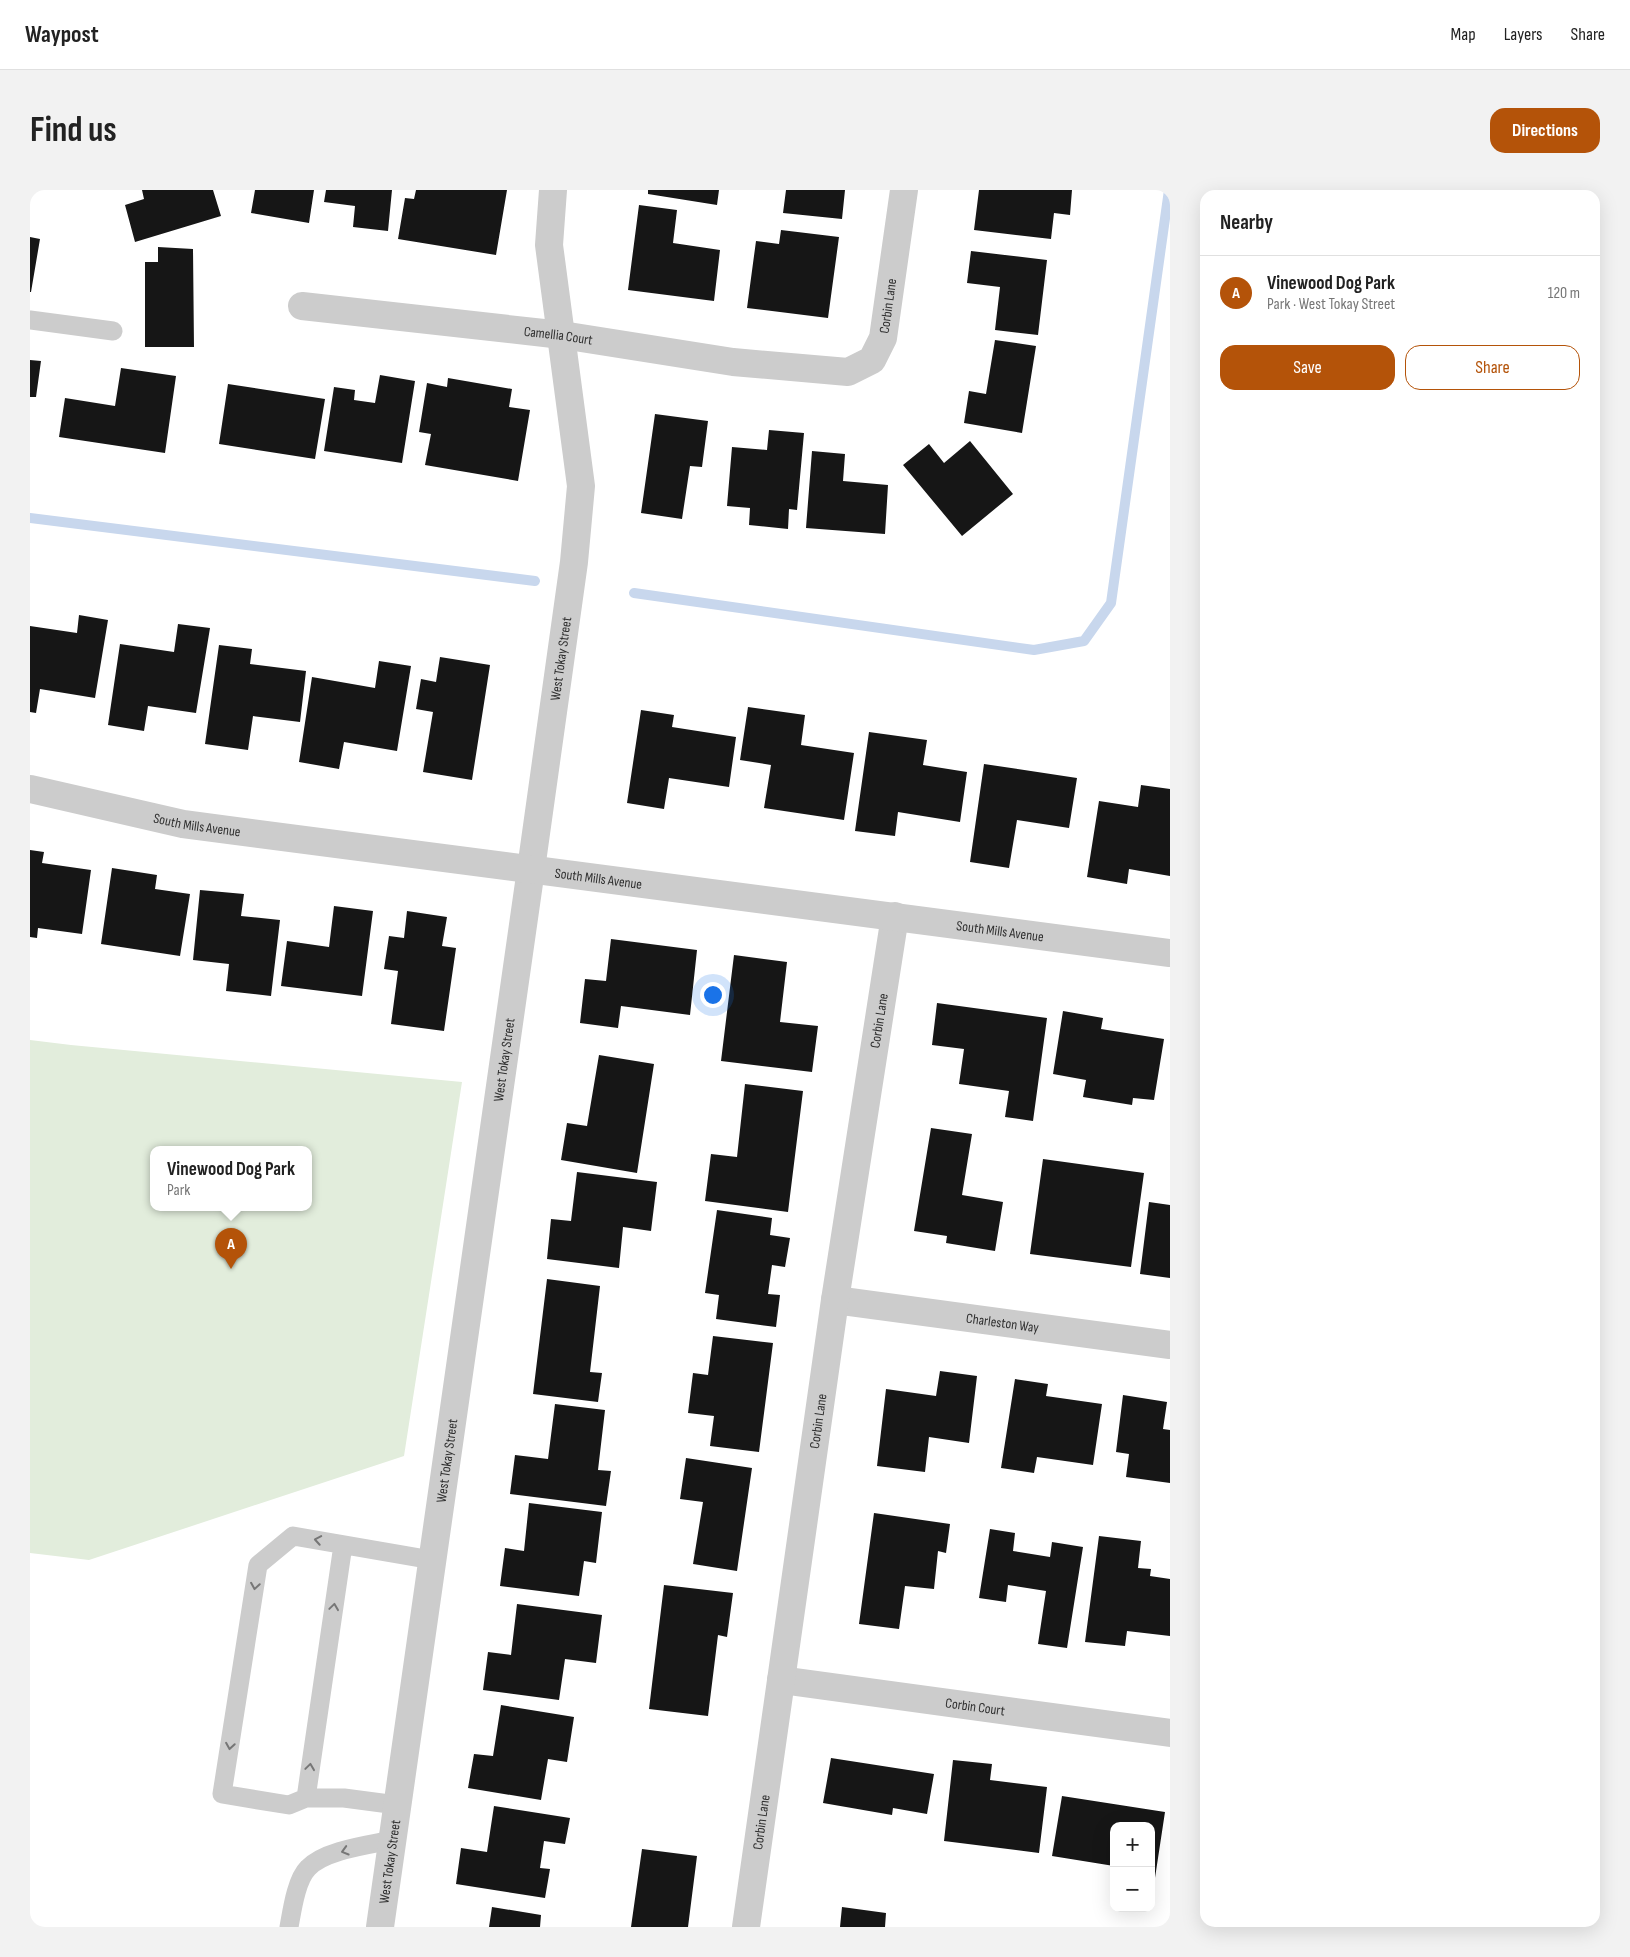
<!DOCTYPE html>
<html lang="en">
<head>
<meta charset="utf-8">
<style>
	:root { --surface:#fff; --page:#f2f2f2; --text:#222; --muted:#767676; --line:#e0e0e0; --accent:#b45309 }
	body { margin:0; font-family:"Sofia Sans Condensed",sans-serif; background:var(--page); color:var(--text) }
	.controls { position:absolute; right:15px; bottom:15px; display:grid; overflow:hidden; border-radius:10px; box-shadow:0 5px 20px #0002 }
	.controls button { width:45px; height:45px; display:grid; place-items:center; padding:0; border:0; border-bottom:1px solid var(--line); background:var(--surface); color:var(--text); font:25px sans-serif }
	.you { position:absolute; left:682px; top:804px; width:18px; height:18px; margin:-12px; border:4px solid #fff; border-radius:50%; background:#1a73e8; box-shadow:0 0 0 8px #1a73e833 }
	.badge { display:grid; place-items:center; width:32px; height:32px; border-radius:50%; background:var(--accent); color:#fff; font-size:16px; font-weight:700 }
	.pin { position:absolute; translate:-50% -41px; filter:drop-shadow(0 1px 2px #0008) }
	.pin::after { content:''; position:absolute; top:26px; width:18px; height:15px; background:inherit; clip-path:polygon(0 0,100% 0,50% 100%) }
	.popup { position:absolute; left:120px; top:956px; width:162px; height:65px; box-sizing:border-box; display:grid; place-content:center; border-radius:10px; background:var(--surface); filter:drop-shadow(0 1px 4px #0005); font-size:16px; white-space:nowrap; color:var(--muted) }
	.popup b { font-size:19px; color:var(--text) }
	.popup::after { content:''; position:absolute; left:50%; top:100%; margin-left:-10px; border:10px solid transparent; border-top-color:var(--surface) }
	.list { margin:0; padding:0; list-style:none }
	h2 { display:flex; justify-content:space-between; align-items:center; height:65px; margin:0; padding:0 20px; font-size:21px }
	h2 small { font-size:16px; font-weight:400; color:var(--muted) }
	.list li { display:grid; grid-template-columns:32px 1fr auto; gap:15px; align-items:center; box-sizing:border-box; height:75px; padding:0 20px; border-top:1px solid var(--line) }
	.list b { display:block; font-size:19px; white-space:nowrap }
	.list p { margin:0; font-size:16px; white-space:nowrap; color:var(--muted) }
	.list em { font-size:16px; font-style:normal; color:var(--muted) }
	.actions { display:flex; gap:10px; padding:15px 20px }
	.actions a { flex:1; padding:11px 0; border:1px solid var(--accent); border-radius:15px; text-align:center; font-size:18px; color:var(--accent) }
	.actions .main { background:var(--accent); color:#fff }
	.map { position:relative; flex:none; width:1140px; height:1737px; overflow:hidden; border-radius:15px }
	header { display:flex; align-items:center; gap:30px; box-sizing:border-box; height:70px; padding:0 25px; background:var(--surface); border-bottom:1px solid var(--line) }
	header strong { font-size:24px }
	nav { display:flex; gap:28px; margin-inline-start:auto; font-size:18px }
	.intro { display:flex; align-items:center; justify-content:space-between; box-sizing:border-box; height:120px; padding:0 30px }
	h1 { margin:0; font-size:35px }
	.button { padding:12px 22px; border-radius:15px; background:var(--accent); color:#fff; font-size:18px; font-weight:700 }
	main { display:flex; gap:30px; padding:0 30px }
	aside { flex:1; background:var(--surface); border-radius:15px; box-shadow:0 5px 20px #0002 }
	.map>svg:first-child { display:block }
</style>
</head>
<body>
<header>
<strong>Waypost</strong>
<nav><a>Map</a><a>Layers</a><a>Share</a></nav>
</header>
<div class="intro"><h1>Find us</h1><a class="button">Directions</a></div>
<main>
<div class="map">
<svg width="1140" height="1737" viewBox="0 0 1140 1737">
	<rect width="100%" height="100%" fill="#fff"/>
	<path fill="#e2eddc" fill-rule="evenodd" d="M 0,850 L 41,855 L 432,892 L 374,1266 L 59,1370 L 0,1363 ZM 124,960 L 278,960 L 278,1018 L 124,1018 Z"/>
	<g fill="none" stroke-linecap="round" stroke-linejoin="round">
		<path stroke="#c8d7ed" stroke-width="10" d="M 0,328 L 505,391
			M 604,403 L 1004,460 L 1054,451 L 1081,413 L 1139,0"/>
	</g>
	<path fill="#161616" d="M 112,0 L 183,0 L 191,26 L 105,52 L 95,15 L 114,9 Z
		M 225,0 L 284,0 L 279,33 L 221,23 Z
		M 296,0 L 362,0 L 358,41 L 323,37 L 325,16 L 294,12 Z
		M 386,0 L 477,0 L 466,65 L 368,49 L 375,8 L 384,9 Z
		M 618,0 L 689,0 L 687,15 L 618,4 Z
		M 756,0 L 815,0 L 812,29 L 753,23 Z
		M 949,0 L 1042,0 L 1040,25 L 1024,23 L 1021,49 L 944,40 Z
		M 609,15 L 647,20 L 643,53 L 690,60 L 684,111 L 598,100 Z
		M 751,40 L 809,47 L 798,128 L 717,118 L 726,51 L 749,54 Z
		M 0,47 L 10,49 L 1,102 L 0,102 Z
		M 128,57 L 163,59 L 164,157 L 115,157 L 115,72 L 128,72 Z
		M 941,61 L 1017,70 L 1008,145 L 965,140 L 970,97 L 937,93 Z
		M 965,150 L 1006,156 L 992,243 L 934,233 L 939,201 L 956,204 Z
		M 0,170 L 11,171 L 6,207 L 0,207 Z
		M 91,178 L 146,186 L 135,263 L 29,247 L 35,208 L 85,216 Z
		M 350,185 L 385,191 L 372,273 L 294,261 L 304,197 L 325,200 L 324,210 L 345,213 Z
		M 418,188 L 482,199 L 479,217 L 500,220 L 488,291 L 395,275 L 401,244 L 389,242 L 397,193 L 417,197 Z
		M 198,194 L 295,209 L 285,269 L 189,254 Z
		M 625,224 L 678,231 L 672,277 L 660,276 L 652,329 L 611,323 Z
		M 739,240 L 774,243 L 767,320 L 759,319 L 758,339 L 719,335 L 720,318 L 697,316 L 702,257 L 737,260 Z
		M 940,251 L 983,304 L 932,346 L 873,275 L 899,254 L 914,273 Z
		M 782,261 L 815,264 L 813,291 L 858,295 L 855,344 L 776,338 Z
		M 49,425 L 78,430 L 65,508 L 10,499 L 6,523 L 0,522 L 0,436 L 47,443 Z
		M 148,434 L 180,438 L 166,523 L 118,516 L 114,541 L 78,535 L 90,454 L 144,462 Z
		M 189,455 L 222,459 L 220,474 L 276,481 L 270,532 L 223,526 L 218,560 L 175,554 Z
		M 410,467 L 460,475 L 442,590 L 393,582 L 403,522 L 386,519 L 391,489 L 406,492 Z
		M 349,471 L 381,476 L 367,561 L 314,552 L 309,579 L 269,572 L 282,487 L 345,498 Z
		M 718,517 L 775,525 L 771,555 L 824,563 L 814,630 L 734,618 L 741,575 L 710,570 Z
		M 611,520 L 644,525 L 642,537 L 706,547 L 699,597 L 639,588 L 634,619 L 597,613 Z
		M 839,542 L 897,550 L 893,575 L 937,582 L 930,632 L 868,622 L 865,646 L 825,641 Z
		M 954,574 L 1047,588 L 1039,638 L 987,630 L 979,678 L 940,672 Z
		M 1111,595 L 1140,599 L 1140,686 L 1099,679 L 1097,694 L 1057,687 L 1069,611 L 1108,617 Z
		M 0,660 L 14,662 L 12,673 L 61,680 L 52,744 L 8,738 L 7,748 L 0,747 Z
		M 82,678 L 127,685 L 125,699 L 160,704 L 150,766 L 71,754 Z
		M 170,700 L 214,704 L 211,726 L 250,730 L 241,806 L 196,801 L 199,774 L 163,770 Z
		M 304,716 L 343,721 L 332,806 L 251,796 L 257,751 L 299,757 Z
		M 377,721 L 417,727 L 412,756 L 426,758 L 414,841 L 361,834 L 368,781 L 354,779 L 359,746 L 374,748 Z
		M 581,749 L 667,760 L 660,825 L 591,816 L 588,838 L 550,833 L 555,789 L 576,791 Z
		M 704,765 L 757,772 L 750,832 L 788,836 L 782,882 L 691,871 Z
		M 907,813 L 1017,828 L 1003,931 L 975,927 L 979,901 L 929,894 L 934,859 L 902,855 Z
		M 1033,821 L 1073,828 L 1071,839 L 1134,849 L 1124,910 L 1103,908 L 1102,915 L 1053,907 L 1056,890 L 1023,884 Z
		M 569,865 L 624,874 L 607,983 L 531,970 L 537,933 L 557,936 Z
		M 715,894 L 773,901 L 758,1022 L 675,1011 L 681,964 L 707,967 Z
		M 901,938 L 942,944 L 932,1005 L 973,1012 L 965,1061 L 916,1053 L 917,1046 L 884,1041 Z
		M 1013,969 L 1114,983 L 1101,1077 L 1000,1064 Z
		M 547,982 L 627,992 L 621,1041 L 593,1037 L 589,1078 L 517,1069 L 521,1029 L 541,1031 Z
		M 1119,1012 L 1140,1015 L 1140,1088 L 1110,1084 Z
		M 687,1020 L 742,1028 L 740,1045 L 760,1048 L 755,1077 L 742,1075 L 738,1104 L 750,1105 L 746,1137 L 686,1129 L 689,1105 L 675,1103 Z
		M 517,1089 L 570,1096 L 560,1182 L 572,1183 L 568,1212 L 503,1204 Z
		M 683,1146 L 743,1153 L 729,1262 L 680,1256 L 684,1226 L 658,1223 L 663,1183 L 678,1185 Z
		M 910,1181 L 947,1186 L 939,1253 L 899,1247 L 895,1282 L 847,1276 L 856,1199 L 906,1206 Z
		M 985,1189 L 1018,1194 L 1016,1206 L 1072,1214 L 1063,1275 L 1007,1267 L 1004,1283 L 971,1278 Z
		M 1093,1205 L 1137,1212 L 1133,1239 L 1140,1240 L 1140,1293 L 1096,1287 L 1099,1264 L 1086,1262 Z
		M 525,1214 L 575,1220 L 568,1280 L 581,1281 L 576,1316 L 480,1304 L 485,1265 L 518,1269 Z
		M 656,1268 L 722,1278 L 707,1381 L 663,1374 L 673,1312 L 650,1309 Z
		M 499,1313 L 572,1322 L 566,1373 L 554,1371 L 549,1406 L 470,1396 L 475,1358 L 494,1361 Z
		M 844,1323 L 920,1334 L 916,1363 L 908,1361 L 904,1399 L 875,1396 L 869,1439 L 829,1434 Z
		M 960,1339 L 985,1343 L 983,1361 L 1020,1367 L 1022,1352 L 1053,1357 L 1037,1458 L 1008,1454 L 1016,1401 L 978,1395 L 976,1412 L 949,1408 Z
		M 1069,1346 L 1111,1351 L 1108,1378 L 1121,1379 L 1120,1386 L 1140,1389 L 1140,1446 L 1097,1441 L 1095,1456 L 1055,1452 Z
		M 634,1395 L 703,1403 L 697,1447 L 688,1445 L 678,1526 L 619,1519 Z
		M 487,1414 L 572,1425 L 566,1473 L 535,1469 L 529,1510 L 453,1500 L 458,1462 L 481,1465 Z
		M 471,1515 L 544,1527 L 537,1572 L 518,1569 L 511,1610 L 438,1598 L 444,1564 L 463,1566 Z
		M 801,1568 L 904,1584 L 897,1624 L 863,1618 L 862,1625 L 793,1613 Z
		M 923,1570 L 962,1574 L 960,1590 L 1017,1597 L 1009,1663 L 914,1651 Z
		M 1032,1606 L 1135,1622 L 1123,1701 L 1121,1700 L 1121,1636 L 1084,1636 L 1084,1676 L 1022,1666 Z
		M 464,1616 L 540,1628 L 535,1654 L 514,1651 L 510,1678 L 520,1679 L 515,1708 L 426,1694 L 431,1658 L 457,1662 Z
		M 612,1659 L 667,1666 L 658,1737 L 601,1737 Z
		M 462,1717 L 511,1725 L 510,1737 L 459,1737 Z
		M 812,1717 L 856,1723 L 855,1737 L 810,1737 Z"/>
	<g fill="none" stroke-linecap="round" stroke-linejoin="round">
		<path stroke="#ccc" stroke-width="19" d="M 0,130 L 83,141
			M 313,1355 L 276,1608 L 259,1615 L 192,1604 L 228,1375 L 263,1346 L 402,1370
			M 276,1608 L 314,1608 L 367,1615
			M 259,1737 C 262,1721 266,1690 278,1678 C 295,1660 339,1655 362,1650"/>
		<g stroke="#ccc" stroke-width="28">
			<path id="s1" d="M 272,116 L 532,145 L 703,172 L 818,182 L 842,170 L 853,148 L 874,0"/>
			<path id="s2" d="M 805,1110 L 1140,1155"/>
			<path id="s3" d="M 751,1490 L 1140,1543"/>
			<path id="s4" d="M 350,1737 L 501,679 L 544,372 L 551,296 L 519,55 L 523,0"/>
			<path id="s5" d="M 716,1737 L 805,1110 L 865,726"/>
		</g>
		<path stroke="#ccc" stroke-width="28" id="s6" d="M 0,599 L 153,634 L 1140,763"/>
	</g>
	<defs><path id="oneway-chevron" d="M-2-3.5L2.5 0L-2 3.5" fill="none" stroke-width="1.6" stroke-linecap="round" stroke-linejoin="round" transform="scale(1.25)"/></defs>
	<g stroke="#767676">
		<use href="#oneway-chevron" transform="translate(288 1350) rotate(-170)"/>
		<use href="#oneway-chevron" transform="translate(225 1396) rotate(99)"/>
		<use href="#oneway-chevron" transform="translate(304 1417) rotate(-82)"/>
		<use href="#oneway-chevron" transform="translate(200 1556) rotate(99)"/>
		<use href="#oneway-chevron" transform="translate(280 1577) rotate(-82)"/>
		<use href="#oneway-chevron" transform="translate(315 1661) rotate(164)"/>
	</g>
	<g text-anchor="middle" stroke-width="5" stroke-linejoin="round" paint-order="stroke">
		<g font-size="14" fill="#2f2f2f" stroke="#fff">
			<text dy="5" stroke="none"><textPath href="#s1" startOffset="634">Corbin Lane</textPath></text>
			<text dy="5" stroke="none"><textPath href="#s1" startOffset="258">Camellia Court</textPath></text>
			<text dy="5" stroke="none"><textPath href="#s4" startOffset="1281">West Tokay Street</textPath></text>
			<text dy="5" stroke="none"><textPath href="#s6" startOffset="171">South Mills Avenue</textPath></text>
			<text dy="5" stroke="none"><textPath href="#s6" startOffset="576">South Mills Avenue</textPath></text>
			<text dy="5" stroke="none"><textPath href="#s6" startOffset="981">South Mills Avenue</textPath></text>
			<text dy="5" stroke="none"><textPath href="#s5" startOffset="916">Corbin Lane</textPath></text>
			<text dy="5" stroke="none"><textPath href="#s4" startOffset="876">West Tokay Street</textPath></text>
			<text dy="5" stroke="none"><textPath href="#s2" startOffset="169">Charleston Way</textPath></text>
			<text dy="5" stroke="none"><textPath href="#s5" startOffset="511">Corbin Lane</textPath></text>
			<text dy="5" stroke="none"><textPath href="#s4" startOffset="471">West Tokay Street</textPath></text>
			<text dy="5" stroke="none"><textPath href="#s3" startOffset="196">Corbin Court</textPath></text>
			<text dy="5" stroke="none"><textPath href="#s5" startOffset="106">Corbin Lane</textPath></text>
			<text dy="5" stroke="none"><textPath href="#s4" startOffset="66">West Tokay Street</textPath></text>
		</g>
	</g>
</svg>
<div class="controls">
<button>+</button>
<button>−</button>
</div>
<div class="you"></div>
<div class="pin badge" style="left:201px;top:1079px">A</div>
<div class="popup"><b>Vinewood Dog Park</b>Park</div>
</div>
<aside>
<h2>Nearby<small></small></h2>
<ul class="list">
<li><span class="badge">A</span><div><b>Vinewood Dog Park</b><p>Park · West Tokay Street</p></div><em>120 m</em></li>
</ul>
<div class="actions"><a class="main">Save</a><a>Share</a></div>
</aside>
</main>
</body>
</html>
